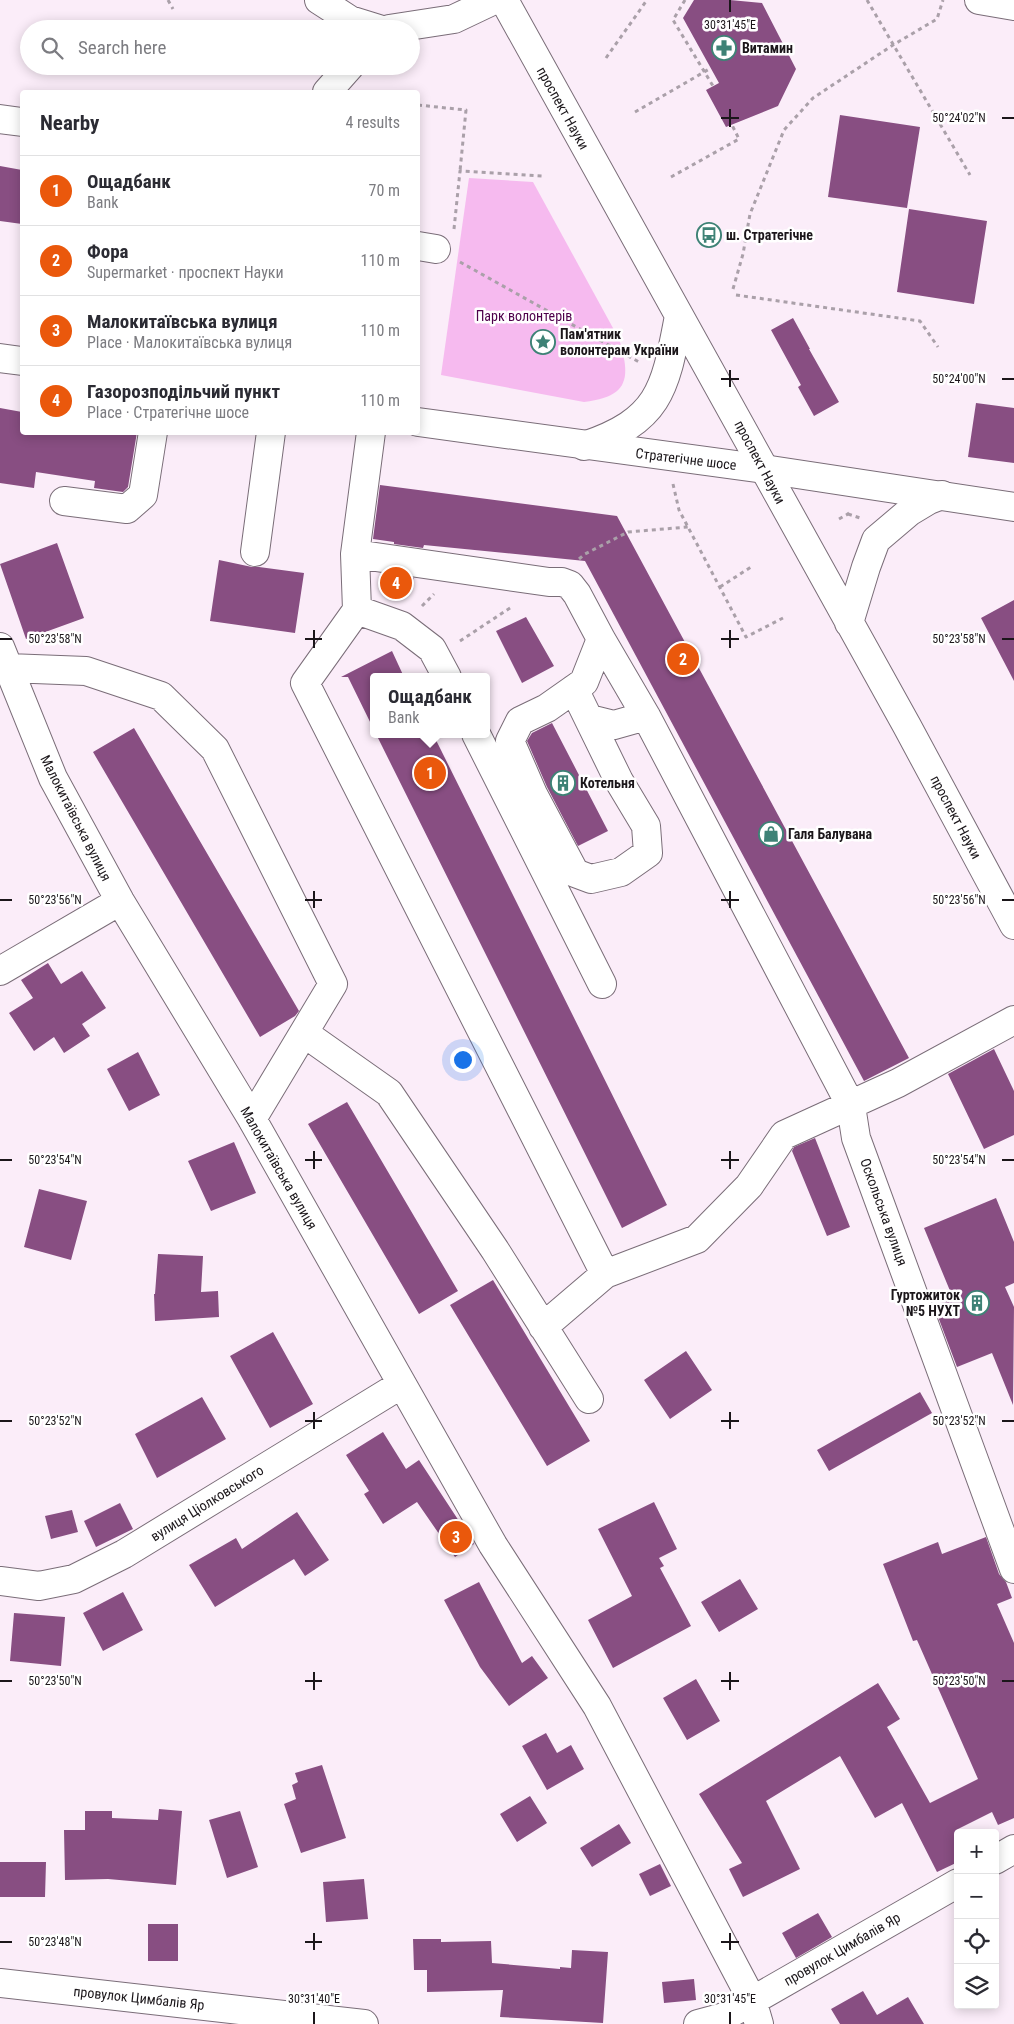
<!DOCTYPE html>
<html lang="en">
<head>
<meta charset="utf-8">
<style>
	:root { --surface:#fff; --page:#f7f7f7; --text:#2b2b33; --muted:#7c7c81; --line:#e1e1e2; --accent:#ea580c }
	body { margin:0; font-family:"Roboto Condensed",sans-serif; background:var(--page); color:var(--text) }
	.controls { position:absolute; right:15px; bottom:15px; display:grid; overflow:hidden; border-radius:5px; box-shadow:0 2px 12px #0003 }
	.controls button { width:45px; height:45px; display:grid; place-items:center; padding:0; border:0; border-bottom:1px solid var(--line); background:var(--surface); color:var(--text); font:25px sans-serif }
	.you { position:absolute; left:462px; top:1059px; width:18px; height:18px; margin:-12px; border:4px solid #fff; border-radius:50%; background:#1a73e8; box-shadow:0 0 0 8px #1a73e833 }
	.badge { display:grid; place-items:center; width:32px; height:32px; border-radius:50%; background:var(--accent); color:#fff; font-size:16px; font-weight:700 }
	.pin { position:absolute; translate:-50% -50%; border:2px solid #fff; box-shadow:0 1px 5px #0006 }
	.popup { position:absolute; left:370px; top:673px; width:120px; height:65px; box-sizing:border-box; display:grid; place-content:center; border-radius:5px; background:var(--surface); filter:drop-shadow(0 1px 4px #0005); font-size:16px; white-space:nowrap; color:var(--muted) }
	.popup b { font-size:19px; color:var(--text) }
	.popup::after { content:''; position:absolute; left:50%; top:100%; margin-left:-10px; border:10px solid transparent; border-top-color:var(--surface) }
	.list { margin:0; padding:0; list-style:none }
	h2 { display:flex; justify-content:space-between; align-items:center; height:65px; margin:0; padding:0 20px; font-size:21px }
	h2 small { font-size:16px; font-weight:400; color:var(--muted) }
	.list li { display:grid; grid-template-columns:32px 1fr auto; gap:15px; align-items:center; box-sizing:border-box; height:70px; padding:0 20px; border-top:1px solid var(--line) }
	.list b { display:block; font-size:19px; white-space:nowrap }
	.list p { margin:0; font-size:16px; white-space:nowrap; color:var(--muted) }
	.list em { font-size:16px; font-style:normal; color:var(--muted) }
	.icon { flex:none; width:28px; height:28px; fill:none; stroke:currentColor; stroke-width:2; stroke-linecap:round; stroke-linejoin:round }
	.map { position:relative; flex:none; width:1014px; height:2024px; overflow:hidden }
	.search { position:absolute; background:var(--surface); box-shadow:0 2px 12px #0003; left:20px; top:20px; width:400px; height:55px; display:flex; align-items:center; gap:12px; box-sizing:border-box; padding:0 18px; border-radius:28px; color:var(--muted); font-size:19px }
	.panel { position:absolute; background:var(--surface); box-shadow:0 2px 12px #0003; left:20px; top:90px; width:400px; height:345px; border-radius:5px }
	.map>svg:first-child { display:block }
</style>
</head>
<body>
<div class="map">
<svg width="1014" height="2024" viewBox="0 0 1014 2024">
	<rect width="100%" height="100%" fill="#fbedf9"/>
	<path fill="#f6baef" d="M 469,178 L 533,182 L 619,339 C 631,378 629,397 584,402 L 441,375 Z"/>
	<path fill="#884e82" d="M 694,0 L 730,0 L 762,3 L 796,69 L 778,106 L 726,127 L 706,90 L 719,83 L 683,18 Z
		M 840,115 L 920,127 L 907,208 L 828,197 Z
		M 0,166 L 22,170 L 22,224 L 0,221 Z
		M 909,209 L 987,221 L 974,304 L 897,292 Z
		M 793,318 L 810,349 L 809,349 L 839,402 L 814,416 L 798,387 L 801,385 L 771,330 Z
		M 976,403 L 1014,408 L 1014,463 L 968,457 Z
		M 0,408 L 22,412 L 22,432 L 137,432 L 128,487 L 123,492 L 94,488 L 95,481 L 36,472 L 34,488 L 0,483 Z
		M 380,485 L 617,516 L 909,1058 L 864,1081 L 585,561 L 424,545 L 423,548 L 394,544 L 394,542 L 373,539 Z
		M 57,543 L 84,618 L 26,639 L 0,564 Z
		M 219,560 L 252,567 L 259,567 L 304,573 L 295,633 L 210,621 Z
		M 384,574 L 414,578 L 408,595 L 380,586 Z
		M 1014,600 L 1014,681 L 981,618 Z
		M 526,617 L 554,666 L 522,683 L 496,631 Z
		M 392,651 L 404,677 L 374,677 L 374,730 L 348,677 L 341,677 Z
		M 552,723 L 608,831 L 578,846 L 547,787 L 527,741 L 532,733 Z
		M 134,728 L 299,1011 L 295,1016 L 260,1037 L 93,752 Z
		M 376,734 L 433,734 L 667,1205 L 622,1228 Z
		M 48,963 L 61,984 L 82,971 L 106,1008 L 82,1024 L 90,1036 L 64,1053 L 54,1037 L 34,1051 L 9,1013 L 33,998 L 21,980 Z
		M 994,1049 L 1014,1091 L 1014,1135 L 984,1149 L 948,1074 Z
		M 138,1052 L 160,1095 L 129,1111 L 107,1069 Z
		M 347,1102 L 458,1291 L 419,1314 L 308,1124 Z
		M 815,1138 L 850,1227 L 827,1236 L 792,1151 L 794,1147 Z
		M 234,1142 L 256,1193 L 211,1211 L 188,1161 Z
		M 39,1189 L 87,1201 L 71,1260 L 24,1247 Z
		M 996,1198 L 1014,1242 L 1014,1283 L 1005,1287 L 1014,1307 L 1013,1405 L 992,1353 L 957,1367 L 934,1306 L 953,1298 L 924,1228 Z
		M 158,1254 L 203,1256 L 201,1292 L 218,1291 L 219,1317 L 155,1321 L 154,1294 L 155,1294 Z
		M 493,1280 L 590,1441 L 547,1466 L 450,1305 Z
		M 273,1332 L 313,1404 L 270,1428 L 230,1356 Z
		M 686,1351 L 712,1390 L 670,1419 L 644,1380 Z
		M 920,1392 L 932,1413 L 829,1471 L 817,1450 Z
		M 202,1397 L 226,1439 L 157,1478 L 135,1434 Z
		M 383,1432 L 406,1469 L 419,1460 L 474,1544 L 455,1557 L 417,1502 L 383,1524 L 364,1494 L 369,1491 L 346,1455 Z
		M 654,1502 L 677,1549 L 659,1558 L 664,1566 L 660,1568 L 691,1626 L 613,1668 L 588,1620 L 632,1596 L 598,1529 Z
		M 120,1503 L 133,1529 L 96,1547 L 84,1521 Z
		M 72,1510 L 78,1532 L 51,1539 L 45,1516 Z
		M 297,1512 L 329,1560 L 305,1576 L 294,1559 L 215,1607 L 189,1565 L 236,1538 L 242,1549 Z
		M 986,1537 L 999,1574 L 1006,1582 L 1012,1598 L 997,1604 L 1014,1643 L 1014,1818 L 998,1825 L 992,1812 L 958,1829 L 958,1862 L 937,1872 L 902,1803 L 875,1818 L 840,1756 L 766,1801 L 800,1869 L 743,1897 L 729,1869 L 742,1863 L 699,1794 L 878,1683 L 900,1719 L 887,1727 L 930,1803 L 978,1779 L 917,1640 L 913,1641 L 883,1564 L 938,1542 L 942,1554 Z
		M 740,1579 L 758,1609 L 719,1632 L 701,1602 Z
		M 479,1582 L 522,1663 L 532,1656 L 548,1678 L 509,1706 L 480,1667 L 444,1600 Z
		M 123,1592 L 143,1630 L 103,1651 L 83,1613 Z
		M 14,1613 L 65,1617 L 61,1666 L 10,1661 Z
		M 696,1679 L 720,1721 L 687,1740 L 663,1698 Z
		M 546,1733 L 557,1753 L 571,1745 L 584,1769 L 547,1790 L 522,1746 Z
		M 322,1765 L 346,1838 L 301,1853 L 284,1804 L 296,1799 L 292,1785 L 298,1782 L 295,1773 Z
		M 530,1796 L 547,1823 L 517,1842 L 500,1814 Z
		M 159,1809 L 182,1811 L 176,1885 L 108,1879 L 65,1880 L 64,1830 L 85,1830 L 85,1811 L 112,1811 L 112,1818 L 158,1820 Z
		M 240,1811 L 258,1867 L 227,1878 L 209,1820 Z
		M 619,1824 L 631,1843 L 592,1867 L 580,1848 Z
		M 0,1862 L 46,1862 L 45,1897 L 0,1897 Z
		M 660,1864 L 671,1886 L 650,1896 L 639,1874 Z
		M 364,1879 L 368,1919 L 326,1922 L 323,1882 Z
		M 818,1913 L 832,1937 L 796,1958 L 782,1933 Z
		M 148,1924 L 178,1924 L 178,1961 L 148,1961 Z
		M 413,1939 L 441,1939 L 441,1942 L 491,1941 L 492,1963 L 560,1969 L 560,1967 L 571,1968 L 572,1950 L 608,1952 L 603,2023 L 500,2017 L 503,1990 L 427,1992 L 427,1970 L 414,1970 Z
		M 694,1979 L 696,2000 L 664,2003 L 662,1982 Z
		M 863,1991 L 877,2015 L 908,1997 L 924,2024 L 840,2024 L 831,2009 Z"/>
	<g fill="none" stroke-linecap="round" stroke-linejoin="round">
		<defs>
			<path id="minor" d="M 319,0 L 350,20 L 379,29
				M 979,0 L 1014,6
				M 389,29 L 454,19 L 494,0
				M 327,92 L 350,66
				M 0,119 L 22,122
				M 418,246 L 436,249
				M 0,358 L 22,361
				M 418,422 L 764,469 L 1014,507
				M 371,432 L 355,554 L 357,610 L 305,683 L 605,1274
				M 64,501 L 127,509 L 143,495 L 153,432
				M 255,552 L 271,432
				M 355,554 L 549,582 L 562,582 L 570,585 L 577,594 L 601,639 L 646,716 L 851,1106 L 856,1138 L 1014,1569
				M 357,610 L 402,626 L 432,649 L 447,677
				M 0,647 L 53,778 L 120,901 L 252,1119 L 493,1545 L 597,1706 L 752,2000 L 759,2024
				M 8,668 L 86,671 L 161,696 L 215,749 L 333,984 L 252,1119
				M 574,689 L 619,781 L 646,826 L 648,853 L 621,872 L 591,879 L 575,873 L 533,794 L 510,741 L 520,721 L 547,708 L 584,682 L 601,639
				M 590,719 L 614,725 L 646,716
				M 476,734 L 602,984
				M 0,971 L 120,901
				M 304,1033 L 389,1093 L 495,1250 L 589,1399
				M 543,1327 L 605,1274 L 697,1239 L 749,1186 L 784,1135 L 898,1083 L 1014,1020
				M 0,1581 L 39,1586 L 74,1579 L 124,1554 L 402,1384
				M 995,1860 L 1014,1849
				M 0,1983 L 364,2024
				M 698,2024 L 724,2017 L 958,1883"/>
			<path id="major" d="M 504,0 L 907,726 L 1014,925
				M 584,446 C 661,420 665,389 679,316
				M 849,623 L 866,567 L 876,540 L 909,512 L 929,500 L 942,495"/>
		</defs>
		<use href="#minor" stroke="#7a6d78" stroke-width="30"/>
		<use href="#major" stroke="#7a6d78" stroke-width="30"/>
		<path stroke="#aaa0a9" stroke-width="3" stroke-dasharray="4 4" stroke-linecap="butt" d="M 168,0 L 173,9
			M 685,0 L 673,20 L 713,86
			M 867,0 L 970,175
			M 606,58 L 647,0
			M 418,105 L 466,110 L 460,171
			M 635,112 L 711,68
			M 671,177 L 739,139 L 732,125
			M 454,229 L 460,171 L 542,176
			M 460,262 L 639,362
			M 733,289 L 743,254 L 750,214 L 784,130 L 813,98 L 893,45 L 937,19 L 943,0
			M 736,295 L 920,321 L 938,347
			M 673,484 L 679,510 L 746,637 L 783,618
			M 848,514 L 860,518
			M 839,519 L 848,514 L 846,511
			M 579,559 L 585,554 L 628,532 L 688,527
			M 720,587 L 751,567
			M 422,606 L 434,594
			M 460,641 L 513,606"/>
		<use href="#minor" stroke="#fff" stroke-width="28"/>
		<use href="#major" stroke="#fff" stroke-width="28"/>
	</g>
	<path fill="none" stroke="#1b161a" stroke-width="2" d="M 730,0 L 730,12M 730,109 L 730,127M 721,118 L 739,118M 1002,118 L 1014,118M 730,370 L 730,387M 721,379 L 739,379M 1002,379 L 1014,379M 314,630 L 314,648M 730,630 L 730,648M 0,639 L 12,639M 305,639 L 322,639M 721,639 L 739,639M 1002,639 L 1014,639M 314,891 L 314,908M 730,891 L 730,908M 0,900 L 12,900M 305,900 L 322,900M 721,900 L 739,900M 1002,900 L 1014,900M 314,1151 L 314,1169M 730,1151 L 730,1169M 0,1160 L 12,1160M 305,1160 L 322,1160M 721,1160 L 739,1160M 1002,1160 L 1014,1160M 314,1412 L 314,1429M 730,1412 L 730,1429M 0,1421 L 12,1421M 305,1421 L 322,1421M 721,1421 L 739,1421M 1002,1421 L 1014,1421M 314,1672 L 314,1690M 730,1672 L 730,1690M 0,1681 L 12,1681M 305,1681 L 322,1681M 721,1681 L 739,1681M 1002,1681 L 1014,1681M 314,1933 L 314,1950M 730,1933 L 730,1950M 0,1942 L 12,1942M 305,1942 L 322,1942M 721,1942 L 739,1942M 314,2012 L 314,2024M 730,2012 L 730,2024"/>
	<defs>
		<symbol id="pharmacy-ring" viewBox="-11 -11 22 22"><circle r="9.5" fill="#fff" stroke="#3e8276" stroke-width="1.5"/><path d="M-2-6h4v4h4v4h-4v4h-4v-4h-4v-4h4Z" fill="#3e8276"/></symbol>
		<symbol id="bus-ring" viewBox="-11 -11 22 22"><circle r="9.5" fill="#fff" stroke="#3e8276" stroke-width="1.5"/><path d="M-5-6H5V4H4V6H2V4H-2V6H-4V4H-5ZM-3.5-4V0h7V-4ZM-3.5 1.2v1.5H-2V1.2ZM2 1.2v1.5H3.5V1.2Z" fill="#3e8276"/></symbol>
		<symbol id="sight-ring" viewBox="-11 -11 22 22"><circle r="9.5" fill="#fff" stroke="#3e8276" stroke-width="1.5"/><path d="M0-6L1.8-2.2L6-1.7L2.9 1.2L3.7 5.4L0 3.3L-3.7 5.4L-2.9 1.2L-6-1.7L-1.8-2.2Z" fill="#3e8276"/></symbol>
		<symbol id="building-ring" viewBox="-11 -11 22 22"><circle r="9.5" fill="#fff" stroke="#3e8276" stroke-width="1.5"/><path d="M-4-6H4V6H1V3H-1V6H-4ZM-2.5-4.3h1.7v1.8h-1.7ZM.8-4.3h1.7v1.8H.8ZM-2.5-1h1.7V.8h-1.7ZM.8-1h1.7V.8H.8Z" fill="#3e8276"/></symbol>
		<symbol id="shop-ring" viewBox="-11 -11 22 22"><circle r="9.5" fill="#fff" stroke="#3e8276" stroke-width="1.5"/><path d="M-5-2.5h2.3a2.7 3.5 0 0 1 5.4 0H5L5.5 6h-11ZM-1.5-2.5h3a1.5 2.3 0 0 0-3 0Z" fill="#3e8276"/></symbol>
	</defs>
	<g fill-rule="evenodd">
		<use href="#pharmacy-ring" x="710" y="34" width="28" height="28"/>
		<use href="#bus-ring" x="695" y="221" width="28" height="28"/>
		<use href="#sight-ring" x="529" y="328" width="28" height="28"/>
		<use href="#building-ring" x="549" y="769" width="28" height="28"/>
		<use href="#shop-ring" x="757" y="820" width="28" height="28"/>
		<use href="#building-ring" x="963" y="1289" width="28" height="28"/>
	</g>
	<g text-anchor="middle" stroke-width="5" stroke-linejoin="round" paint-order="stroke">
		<g font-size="14" font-weight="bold" fill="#1b161a" stroke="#fff" text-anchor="start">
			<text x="742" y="53">Витамин</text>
			<text x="726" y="240">ш. Стратегічне</text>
			<text x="560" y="339">Пам'ятник<tspan x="560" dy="16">волонтерам України</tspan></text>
			<text x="580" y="788">Котельня</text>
			<text x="788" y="839">Галя Балувана</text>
			<text x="960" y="1300" text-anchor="end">Гуртожиток<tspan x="960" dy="16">№5 НУХТ</tspan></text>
		</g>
		<g font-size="14" fill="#1b161a" stroke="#fff">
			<text transform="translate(563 108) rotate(61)" y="5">проспект Науки</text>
			<text transform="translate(686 459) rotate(7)" y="5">Стратегічне шосе</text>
			<text transform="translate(760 462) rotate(62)" y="5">проспект Науки</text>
			<text transform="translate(956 817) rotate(62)" y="5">проспект Науки</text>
			<text transform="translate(76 818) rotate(63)" y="5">Малокитаївська вулиця</text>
			<text transform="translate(279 1168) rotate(60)" y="5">Малокитаївська вулиця</text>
			<text transform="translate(884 1212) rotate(70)" y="5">Оскольська вулиця</text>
			<text transform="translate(207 1503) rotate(-32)" y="5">вулиця Ціолковського</text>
			<text transform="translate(842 1949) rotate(-30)" y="5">провулок Цимбалів Яр</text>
			<text transform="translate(139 1998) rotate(6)" y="5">провулок Цимбалів Яр</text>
		</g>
		<g font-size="14" fill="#4e004b" stroke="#fff">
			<text x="524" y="321">Парк волонтерів</text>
		</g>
	</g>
	<g font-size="12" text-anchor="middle" fill="#1b161a" stroke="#fff" stroke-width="5" stroke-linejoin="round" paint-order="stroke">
		<text x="730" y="29">30°31'45"E</text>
		<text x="959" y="122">50°24'02"N</text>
		<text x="959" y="383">50°24'00"N</text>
		<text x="55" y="643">50°23'58"N</text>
		<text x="959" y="643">50°23'58"N</text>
		<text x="55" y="904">50°23'56"N</text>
		<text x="959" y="904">50°23'56"N</text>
		<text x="55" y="1164">50°23'54"N</text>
		<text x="959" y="1164">50°23'54"N</text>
		<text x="55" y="1425">50°23'52"N</text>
		<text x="959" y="1425">50°23'52"N</text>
		<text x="55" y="1685">50°23'50"N</text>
		<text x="959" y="1685">50°23'50"N</text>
		<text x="55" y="1946">50°23'48"N</text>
		<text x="314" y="2003">30°31'40"E</text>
		<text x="730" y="2003">30°31'45"E</text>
	</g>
</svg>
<div class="controls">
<button>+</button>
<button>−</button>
<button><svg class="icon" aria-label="locate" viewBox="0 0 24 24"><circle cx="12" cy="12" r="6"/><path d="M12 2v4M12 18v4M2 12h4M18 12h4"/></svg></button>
<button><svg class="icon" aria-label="layers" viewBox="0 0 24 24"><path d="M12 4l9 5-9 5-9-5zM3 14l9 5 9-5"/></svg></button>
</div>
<div class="you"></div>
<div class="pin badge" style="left:430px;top:773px">1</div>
<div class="popup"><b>Ощадбанк</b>Bank</div>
<div class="pin badge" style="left:683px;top:659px">2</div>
<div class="pin badge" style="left:456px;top:1537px">3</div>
<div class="pin badge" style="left:396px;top:583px">4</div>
<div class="search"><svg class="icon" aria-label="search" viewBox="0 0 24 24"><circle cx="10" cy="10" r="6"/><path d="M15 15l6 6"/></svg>Search here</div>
<section class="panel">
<h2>Nearby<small>4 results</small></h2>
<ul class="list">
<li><span class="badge">1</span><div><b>Ощадбанк</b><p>Bank</p></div><em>70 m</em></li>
<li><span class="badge">2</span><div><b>Фора</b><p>Supermarket · проспект Науки</p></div><em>110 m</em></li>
<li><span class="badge">3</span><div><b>Малокитаївська вулиця</b><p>Place · Малокитаївська вулиця</p></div><em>110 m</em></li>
<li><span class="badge">4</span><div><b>Газорозподільчий пункт</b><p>Place · Стратегічне шосе</p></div><em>110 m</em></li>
</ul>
</section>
</div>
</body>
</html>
